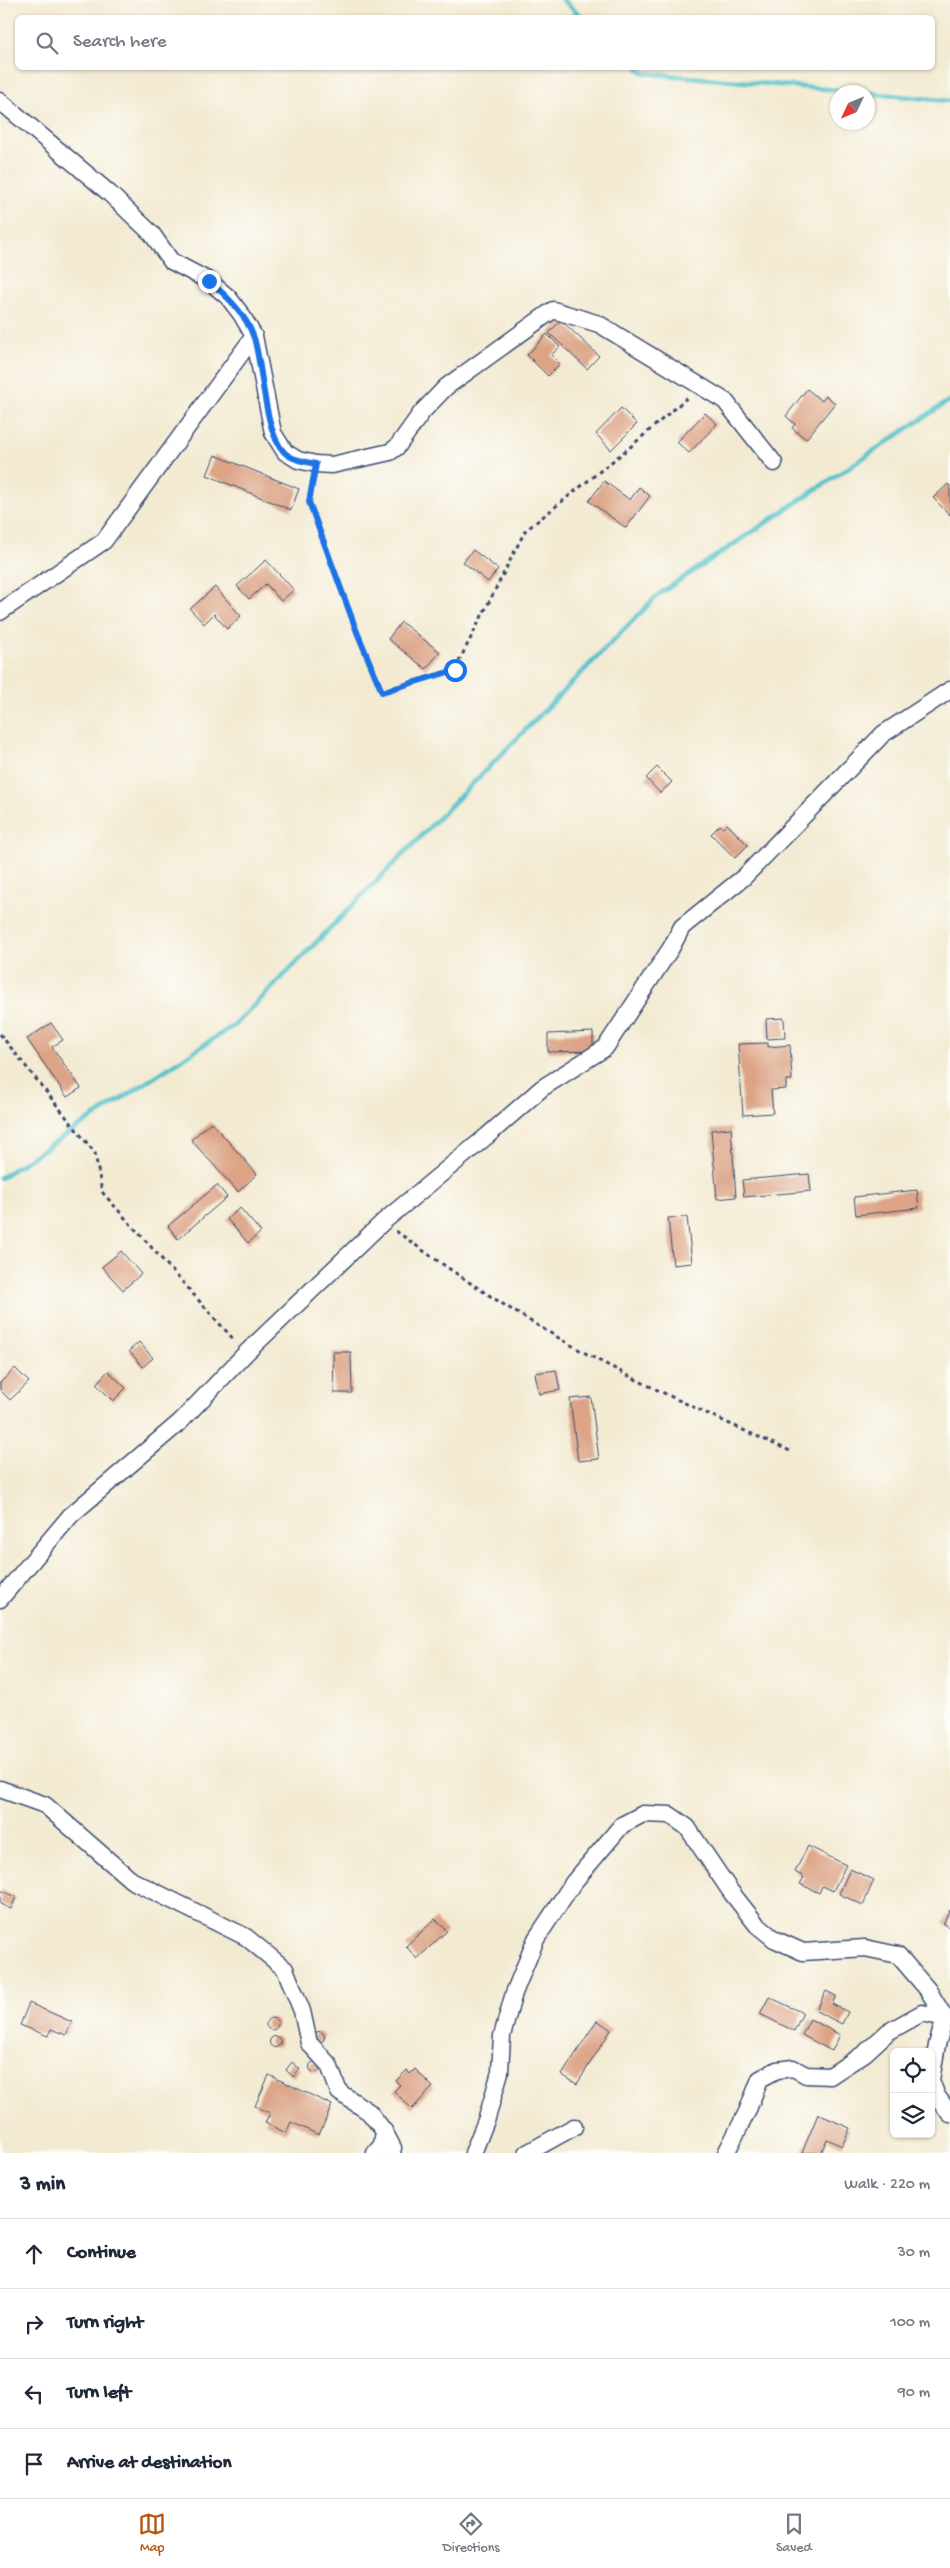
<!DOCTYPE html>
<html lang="en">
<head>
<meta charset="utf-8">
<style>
	:root { --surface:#fff; --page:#f2f2f3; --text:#1f2937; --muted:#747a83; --line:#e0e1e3; --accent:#b45309 }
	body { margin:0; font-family:"Gochi Hand",sans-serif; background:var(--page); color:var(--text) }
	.controls { position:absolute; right:15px; bottom:15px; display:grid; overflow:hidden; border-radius:8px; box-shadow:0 1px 4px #0004 }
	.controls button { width:45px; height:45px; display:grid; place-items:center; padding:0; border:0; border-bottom:1px solid var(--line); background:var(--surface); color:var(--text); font:25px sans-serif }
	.compass { position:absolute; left:830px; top:85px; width:45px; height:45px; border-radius:50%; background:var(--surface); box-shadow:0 1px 4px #0004; rotate:226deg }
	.stop { position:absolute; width:15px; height:15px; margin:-11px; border:4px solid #1a73e8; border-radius:50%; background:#fff }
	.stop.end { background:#1a73e8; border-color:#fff; box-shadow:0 1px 5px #0008 }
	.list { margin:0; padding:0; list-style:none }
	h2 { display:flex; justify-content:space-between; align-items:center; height:65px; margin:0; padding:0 20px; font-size:21px }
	h2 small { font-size:16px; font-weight:400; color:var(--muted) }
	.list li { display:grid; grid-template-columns:32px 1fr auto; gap:15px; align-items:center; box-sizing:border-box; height:70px; padding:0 20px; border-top:1px solid var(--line) }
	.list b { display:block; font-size:19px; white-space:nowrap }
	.list em { font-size:16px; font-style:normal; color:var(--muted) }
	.icon { flex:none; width:28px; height:28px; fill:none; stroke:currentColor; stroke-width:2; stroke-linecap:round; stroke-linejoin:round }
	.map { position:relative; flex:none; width:950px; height:2153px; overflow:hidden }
	.search { position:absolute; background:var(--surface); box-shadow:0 1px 4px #0004; left:15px; right:15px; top:15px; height:55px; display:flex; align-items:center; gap:12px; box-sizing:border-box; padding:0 18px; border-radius:8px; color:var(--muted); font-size:19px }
	.sheet { height:345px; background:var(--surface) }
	nav { display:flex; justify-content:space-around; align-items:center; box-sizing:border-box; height:70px; border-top:1px solid var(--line); background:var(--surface); font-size:14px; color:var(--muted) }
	nav a { display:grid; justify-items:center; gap:2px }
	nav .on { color:var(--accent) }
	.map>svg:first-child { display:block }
</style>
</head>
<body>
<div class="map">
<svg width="950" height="2153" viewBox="0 0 950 2153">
	<rect width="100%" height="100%" fill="#fdfcf7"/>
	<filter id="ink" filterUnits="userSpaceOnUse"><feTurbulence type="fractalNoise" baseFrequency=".02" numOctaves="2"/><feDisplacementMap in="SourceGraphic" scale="10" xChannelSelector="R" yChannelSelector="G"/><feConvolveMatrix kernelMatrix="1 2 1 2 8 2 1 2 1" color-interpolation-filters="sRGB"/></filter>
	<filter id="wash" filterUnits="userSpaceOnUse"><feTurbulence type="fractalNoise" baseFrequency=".0096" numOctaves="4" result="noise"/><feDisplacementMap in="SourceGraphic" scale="20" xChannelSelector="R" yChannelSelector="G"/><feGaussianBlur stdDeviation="1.12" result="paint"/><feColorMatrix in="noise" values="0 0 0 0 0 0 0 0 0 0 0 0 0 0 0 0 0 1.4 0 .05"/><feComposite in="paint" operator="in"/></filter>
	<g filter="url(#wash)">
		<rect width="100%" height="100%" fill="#f3ead2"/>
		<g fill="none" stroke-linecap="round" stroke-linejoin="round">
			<path stroke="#55c2cb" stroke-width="5" d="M 563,0 L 583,18
				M 638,68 L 644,73 L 860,92
				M 868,93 L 950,101
				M 0,1178 L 236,1024 L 659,594 L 950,400"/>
		</g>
		<g id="blocks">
			<path fill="#dca385" d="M 561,320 L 599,356 L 587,369 L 549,333 Z
				M 547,334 L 560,347 L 551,355 L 560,364 L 548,376 L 527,355 Z
				M 807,389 L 822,401 L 826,396 L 835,403 L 806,439 L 792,428 L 795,424 L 786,416 Z
				M 621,408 L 637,424 L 611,450 L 596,434 Z
				M 705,413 L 717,424 L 689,453 L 677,442 Z
				M 215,455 L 299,489 L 291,510 L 207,475 Z
				M 604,481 L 630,500 L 639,487 L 650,496 L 626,528 L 589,501 Z
				M 948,484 L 950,486 L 950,515 L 933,498 Z
				M 473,550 L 498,569 L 488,582 L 463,562 Z
				M 266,560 L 294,590 L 281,601 L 266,584 L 249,599 L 237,586 Z
				M 215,587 L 241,616 L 227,629 L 214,614 L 204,624 L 190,609 Z
				M 401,622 L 440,652 L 426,669 L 388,639 Z
				M 657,767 L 672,782 L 660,793 L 646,778 Z
				M 727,824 L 748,845 L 735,858 L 711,834 L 720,825 L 723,828 Z
				M 784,1018 L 785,1038 L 767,1039 L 766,1019 Z
				M 51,1023 L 63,1040 L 52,1047 L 81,1088 L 67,1097 L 27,1039 Z
				M 593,1032 L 593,1051 L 548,1052 L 548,1034 Z
				M 768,1043 L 768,1047 L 790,1045 L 792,1080 L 786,1080 L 786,1089 L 771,1090 L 773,1113 L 743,1115 L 738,1044 Z
				M 211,1122 L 257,1174 L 238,1192 L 191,1140 Z
				M 731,1128 L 736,1197 L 717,1199 L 711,1130 Z
				M 809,1174 L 811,1191 L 744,1197 L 742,1180 Z
				M 217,1185 L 227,1197 L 178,1239 L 168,1226 Z
				M 917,1190 L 919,1208 L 856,1215 L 854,1197 Z
				M 240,1208 L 261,1232 L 248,1243 L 227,1219 Z
				M 687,1217 L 692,1263 L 673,1265 L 668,1218 Z
				M 121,1251 L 141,1274 L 123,1290 L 102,1267 Z
				M 139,1342 L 153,1358 L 143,1367 L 129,1351 Z
				M 333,1352 L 351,1352 L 352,1393 L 334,1393 Z
				M 15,1368 L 29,1382 L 10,1400 L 0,1390 L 0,1383 Z
				M 556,1370 L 560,1390 L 539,1394 L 535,1373 Z
				M 108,1371 L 126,1388 L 113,1401 L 96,1384 Z
				M 591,1397 L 599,1459 L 578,1461 L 570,1399 Z
				M 808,1846 L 846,1865 L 833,1891 L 822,1886 L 819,1893 L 800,1884 L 804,1877 L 795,1872 Z
				M 850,1869 L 874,1880 L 863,1905 L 839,1894 Z
				M 0,1890 L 16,1897 L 11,1909 L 0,1904 Z
				M 950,1910 L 950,1928 L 943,1924 Z
				M 435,1919 L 447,1931 L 417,1959 L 406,1946 Z
				M 826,1991 L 836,1996 L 832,2004 L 848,2012 L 842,2024 L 816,2011 Z
				M 769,1997 L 803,2013 L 794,2031 L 760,2014 Z
				M 29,2003 L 72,2022 L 66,2035 L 51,2029 L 48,2036 L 20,2025 Z
				M266 2024a6 6 0 1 1 12 0a6 6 0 1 1-12 0Z
				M 810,2019 L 840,2035 L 832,2051 L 802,2035 Z
				M 597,2020 L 611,2030 L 577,2084 L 562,2075 Z
				M313.5 2037a5.5 5.5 0 1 1 11 0a5.5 5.5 0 1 1-11 0Z
				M269.5 2042a5.5 5.5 0 1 1 11 0a5.5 5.5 0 1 1-11 0Z
				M309.5 2067a5.5 5.5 0 1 1 11 0a5.5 5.5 0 1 1-11 0Z
				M 292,2062 L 300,2069 L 293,2077 L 286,2070 Z
				M 415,2069 L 433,2087 L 412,2109 L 394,2091 L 400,2085 L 396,2081 L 407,2070 L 410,2074 Z
				M 269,2075 L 332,2105 L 319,2135 L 291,2122 L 286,2133 L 265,2123 L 270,2113 L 255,2106 Z
				M 818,2114 L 850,2128 L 842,2146 L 827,2139 L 821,2153 L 802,2153 Z"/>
		</g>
	</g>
	<g filter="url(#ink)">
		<use href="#blocks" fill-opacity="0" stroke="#3b4b6f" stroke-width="1"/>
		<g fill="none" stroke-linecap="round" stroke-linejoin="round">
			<defs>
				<path id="street" d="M 0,101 L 108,192 L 152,234 L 171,261 L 209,281 L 228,297 L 241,314 L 254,336 L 273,433 L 285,452 L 298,460 L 316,464 L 332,465 L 390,452 L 397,447 L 422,412 L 446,387 L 553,310 L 599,324 L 725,401 L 774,463
					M 0,612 L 104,541 L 254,336
					M 0,1599 L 71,1515 L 180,1422 L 246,1353 L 383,1222 L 487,1136 L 542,1088 L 605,1048 L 671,948 L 682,927 L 744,877 L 883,734 L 950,690
					M 0,1789 L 45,1805 L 131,1880 L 246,1937 L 285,1969 L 302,2011 L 309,2043 L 329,2065 L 339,2092 L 369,2112 L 384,2131 L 393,2148 L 392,2153
					M 931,2081 L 937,2096 L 950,2114
					M 375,2153 L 382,2145 L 384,2131
					M 473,2153 L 487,2118 L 500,2072 L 502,2036 L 514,1993 L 536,1939 L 573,1883 L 622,1825 L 643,1814 L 670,1815 L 687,1827 L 731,1892 L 757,1925 L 774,1939 L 803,1952 L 865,1948 L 898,1955 L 928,1990 L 945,2018 L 937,2045 L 931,2080
					M 527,2153 L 574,2127
					M 726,2153 L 747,2112 L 760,2079 L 777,2070 L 793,2068 L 806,2075 L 830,2076 L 865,2053 L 888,2032 L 922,2013 L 945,2018"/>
			</defs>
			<use href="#street" stroke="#3b4b6f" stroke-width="19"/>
			<path stroke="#3b4b6f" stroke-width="3" stroke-dasharray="4 4" stroke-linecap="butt" d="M 313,479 L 309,502 L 357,632 L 382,692 L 455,669 L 525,531 L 629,448 L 689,396
				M 0,1034 L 95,1153 L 102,1192 L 235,1341
				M 396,1231 C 460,1278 528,1322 598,1360 C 661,1393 725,1422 790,1451"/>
			<use href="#street" stroke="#fff" stroke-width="16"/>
		</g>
	</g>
	<g fill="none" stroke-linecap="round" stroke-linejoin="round" filter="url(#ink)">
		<path stroke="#1a73e8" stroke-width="6" d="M 209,281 C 227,296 246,314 254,338 C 263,367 264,431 284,452 C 292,460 306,462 316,464 L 309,502 L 357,632 L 382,692 L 455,670"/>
	</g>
</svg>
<div class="controls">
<button><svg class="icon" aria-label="locate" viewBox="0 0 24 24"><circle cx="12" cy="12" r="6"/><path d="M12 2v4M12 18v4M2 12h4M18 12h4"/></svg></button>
<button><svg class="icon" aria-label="layers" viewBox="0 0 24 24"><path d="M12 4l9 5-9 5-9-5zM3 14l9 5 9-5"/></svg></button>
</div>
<svg class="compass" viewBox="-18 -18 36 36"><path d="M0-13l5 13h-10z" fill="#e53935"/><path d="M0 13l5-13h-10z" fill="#747a83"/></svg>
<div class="stop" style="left:455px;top:670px"></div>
<div class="stop end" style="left:209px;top:281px"></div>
<div class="search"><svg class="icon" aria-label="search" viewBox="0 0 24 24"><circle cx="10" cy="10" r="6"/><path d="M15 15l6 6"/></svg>Search here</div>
</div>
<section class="sheet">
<h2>3 min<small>Walk · 220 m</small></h2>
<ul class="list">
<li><svg class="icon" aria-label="ahead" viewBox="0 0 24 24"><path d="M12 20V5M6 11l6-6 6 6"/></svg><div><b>Continue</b></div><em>30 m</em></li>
<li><svg class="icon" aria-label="right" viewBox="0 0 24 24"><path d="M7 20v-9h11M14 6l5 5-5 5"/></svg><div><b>Turn right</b></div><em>100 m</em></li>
<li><svg class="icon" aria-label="left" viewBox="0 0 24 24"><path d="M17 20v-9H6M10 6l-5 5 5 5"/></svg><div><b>Turn left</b></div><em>90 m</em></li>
<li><svg class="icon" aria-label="arrive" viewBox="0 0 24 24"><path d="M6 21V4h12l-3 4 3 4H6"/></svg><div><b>Arrive at destination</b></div></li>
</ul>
</section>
<nav>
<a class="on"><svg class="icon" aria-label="map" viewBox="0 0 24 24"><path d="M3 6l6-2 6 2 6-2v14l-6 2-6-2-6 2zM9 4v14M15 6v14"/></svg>Map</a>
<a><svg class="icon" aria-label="directions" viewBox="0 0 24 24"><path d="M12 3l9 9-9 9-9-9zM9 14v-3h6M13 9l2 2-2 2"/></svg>Directions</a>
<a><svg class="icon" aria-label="saved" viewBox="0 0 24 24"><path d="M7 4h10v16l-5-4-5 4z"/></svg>Saved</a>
</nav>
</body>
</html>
